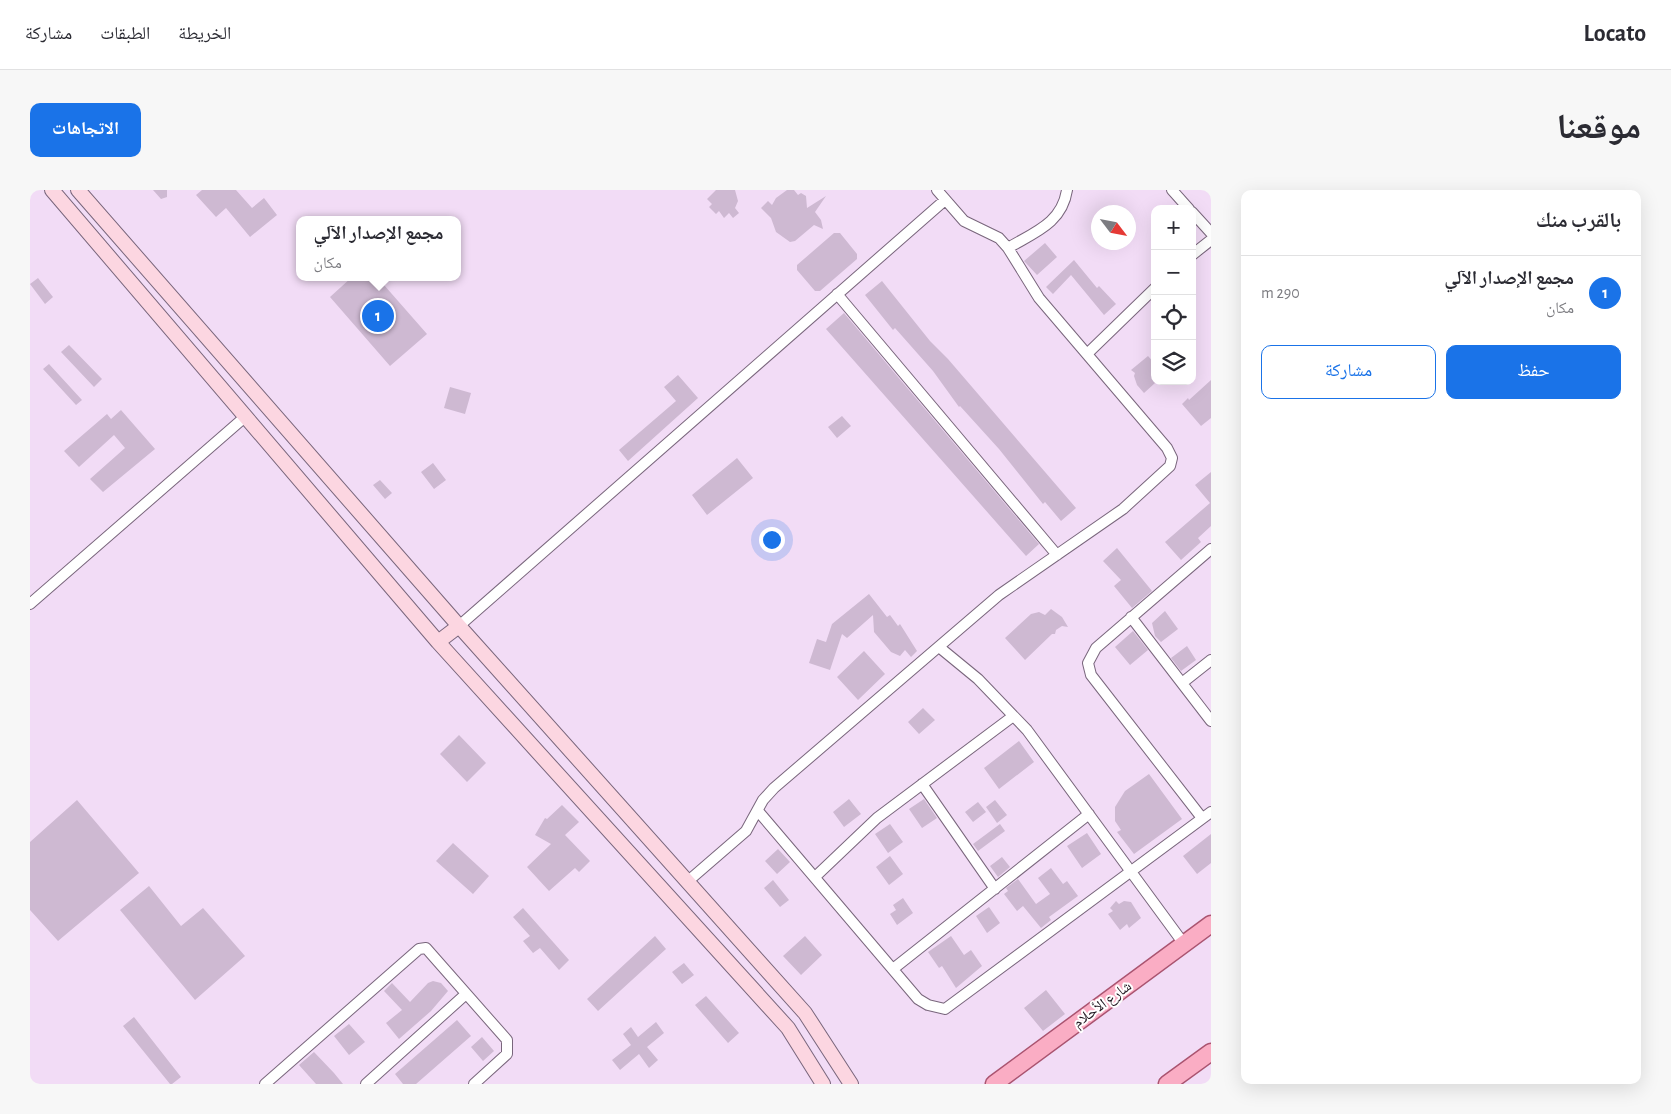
<!DOCTYPE html>
<html lang="ar">
<head>
<meta charset="utf-8">
<style>
	:root { --surface:#fff; --page:#f7f7f7; --text:#2b2b33; --muted:#7c7c81; --line:#e1e1e2; --accent:#1a73e8 }
	body { margin:0; font-family:"Alegreya Sans","Noto Naskh Arabic",sans-serif; background:var(--page); color:var(--text); direction:rtl }
	.controls { position:absolute; right:15px; top:15px; display:grid; overflow:hidden; border-radius:10px; box-shadow:0 5px 20px #0002 }
	.controls button { width:45px; height:45px; display:grid; place-items:center; padding:0; border:0; border-bottom:1px solid var(--line); background:var(--surface); color:var(--text); font:25px sans-serif }
	.compass { position:absolute; left:1061px; top:15px; width:45px; height:45px; border-radius:50%; background:var(--surface); box-shadow:0 5px 20px #0002; rotate:122deg }
	.you { position:absolute; left:741px; top:349px; width:18px; height:18px; margin:-12px; border:4px solid #fff; border-radius:50%; background:#1a73e8; box-shadow:0 0 0 8px #1a73e833 }
	.badge { display:grid; place-items:center; width:32px; height:32px; border-radius:50%; background:var(--accent); color:#fff; font-size:16px; font-weight:700 }
	.pin { position:absolute; translate:-50% -50%; border:2px solid #fff; box-shadow:0 1px 5px #0006 }
	.popup { position:absolute; left:266px; top:26px; width:165px; height:65px; box-sizing:border-box; display:grid; place-content:center; border-radius:10px; background:var(--surface); filter:drop-shadow(0 1px 4px #0005); font-size:16px; white-space:nowrap; color:var(--muted) }
	.popup b { font-size:19px; color:var(--text) }
	.popup::after { content:''; position:absolute; left:50%; top:100%; margin-left:-10px; border:10px solid transparent; border-top-color:var(--surface) }
	.list { margin:0; padding:0; list-style:none }
	h2 { display:flex; justify-content:space-between; align-items:center; height:65px; margin:0; padding:0 20px; font-size:21px }
	h2 small { font-size:16px; font-weight:400; color:var(--muted) }
	.list li { display:grid; grid-template-columns:32px 1fr auto; gap:15px; align-items:center; box-sizing:border-box; height:75px; padding:0 20px; border-top:1px solid var(--line) }
	.list b { display:block; font-size:19px; white-space:nowrap }
	.list p { margin:0; font-size:16px; white-space:nowrap; color:var(--muted) }
	.list em { font-size:16px; font-style:normal; color:var(--muted) }
	.actions { display:flex; gap:10px; padding:15px 20px }
	.actions a { flex:1; padding:11px 0; border:1px solid var(--accent); border-radius:10px; text-align:center; font-size:18px; color:var(--accent) }
	.actions .main { background:var(--accent); color:#fff }
	.icon { flex:none; width:28px; height:28px; fill:none; stroke:currentColor; stroke-width:2; stroke-linecap:round; stroke-linejoin:round }
	.map { position:relative; flex:none; width:1181px; height:894px; overflow:hidden; direction:ltr; border-radius:10px }
	header { display:flex; align-items:center; gap:30px; box-sizing:border-box; height:70px; padding:0 25px; background:var(--surface); border-bottom:1px solid var(--line) }
	header strong { font-size:24px }
	nav { display:flex; gap:28px; margin-inline-start:auto; font-size:18px }
	.intro { display:flex; align-items:center; justify-content:space-between; box-sizing:border-box; height:120px; padding:0 30px }
	h1 { margin:0; font-size:35px }
	.button { padding:12px 22px; border-radius:10px; background:var(--accent); color:#fff; font-size:18px; font-weight:700 }
	main { display:flex; gap:30px; padding:0 30px }
	aside { flex:1; background:var(--surface); border-radius:10px; box-shadow:0 5px 20px #0002 }
	.map>svg:first-child { display:block }
</style>
</head>
<body>
<header>
<strong>Locato</strong>
<nav><a>الخريطة</a><a>الطبقات</a><a>مشاركة</a></nav>
</header>
<div class="intro"><h1>موقعنا</h1><a class="button">الاتجاهات</a></div>
<main>
<aside>
<h2>بالقرب منك<small></small></h2>
<ul class="list">
<li><span class="badge">1</span><div><b>مجمع الإصدار الآلي</b><p>مكان</p></div><em>290 m</em></li>
</ul>
<div class="actions"><a class="main">حفظ</a><a>مشاركة</a></div>
</aside>
<div class="map">
<svg width="1181" height="894" viewBox="0 0 1181 894">
	<rect width="100%" height="100%" fill="#f2dcf6"/>
	<path fill="#ceb9d2" d="M 123,0 L 137,0 L 137,7 L 131,9 Z
		M 172,0 L 206,0 L 222,18 L 234,8 L 247,25 L 220,47 L 196,18 L 186,27 L 166,5 Z
		M 686,0 L 705,0 L 708,11 L 705,18 L 709,23 L 703,28 L 699,23 L 694,28 L 689,21 L 686,24 L 679,17 L 682,14 L 677,9 Z
		M 757,0 L 764,0 L 768,5 L 771,3 L 776,6 L 777,18 L 796,6 L 785,22 L 791,30 L 793,39 L 784,35 L 765,51 L 760,52 L 746,42 L 741,28 L 731,18 L 738,11 L 742,15 L 746,8 Z
		M 804,43 L 810,43 L 827,64 L 827,69 L 790,101 L 785,101 L 767,80 L 767,75 Z
		M 1015,53 L 1027,67 L 1007,85 L 994,71 Z
		M 1044,70 L 1067,98 L 1069,96 L 1086,114 L 1074,125 L 1041,85 L 1023,104 L 1016,97 Z
		M 322,87 L 347,87 L 397,144 L 360,176 L 300,107 Z
		M 8,88 L 23,107 L 15,114 L 0,94 Z
		M 852,91 L 900,151 L 918,169 L 1046,318 L 1031,331 L 1015,312 L 1013,314 L 969,259 L 930,216 L 929,217 L 903,181 L 865,138 L 863,140 L 835,105 Z
		M 814,123 L 1009,354 L 996,366 L 796,139 Z
		M 39,155 L 72,189 L 64,197 L 31,162 Z
		M 1118,166 L 1125,174 L 1125,193 L 1114,203 L 1107,195 L 1104,186 L 1105,183 L 1101,180 Z
		M 19,174 L 52,210 L 46,215 L 13,179 Z
		M 648,185 L 668,208 L 598,271 L 589,260 L 646,211 L 634,197 Z
		M 1181,190 L 1181,228 L 1171,236 L 1152,214 L 1158,208 L 1159,210 Z
		M 420,197 L 441,203 L 435,224 L 414,218 Z
		M 91,220 L 125,259 L 73,302 L 60,289 L 95,258 L 84,245 L 49,277 L 34,261 L 77,224 L 81,229 Z
		M 812,226 L 821,236 L 807,248 L 798,237 Z
		M 707,268 L 723,288 L 677,325 L 662,305 Z
		M 403,273 L 416,290 L 404,299 L 391,282 Z
		M 1181,282 L 1181,336 L 1168,348 L 1171,352 L 1151,370 L 1135,352 L 1180,313 L 1165,295 Z
		M 350,290 L 362,303 L 355,309 L 343,295 Z
		M 1087,358 L 1122,401 L 1102,418 L 1084,396 L 1091,390 L 1073,371 Z
		M 839,404 L 857,427 L 860,425 L 868,436 L 870,434 L 887,461 L 881,467 L 875,460 L 870,466 L 861,462 L 844,442 L 843,425 L 817,448 L 812,444 L 800,480 L 779,473 L 787,449 L 796,452 L 802,434 Z
		M 1021,419 L 1032,427 L 1038,437 L 1032,436 L 1026,440 L 1025,444 L 1022,444 L 995,470 L 975,448 L 1001,424 L 1009,422 L 1015,425 Z
		M 1135,421 L 1148,439 L 1131,452 L 1125,446 L 1122,433 Z
		M 1103,441 L 1118,460 L 1100,475 L 1085,457 Z
		M 1157,456 L 1166,470 L 1151,481 L 1141,468 Z
		M 834,461 L 855,484 L 828,510 L 807,487 Z
		M 893,518 L 905,530 L 889,544 L 878,532 Z
		M 429,545 L 456,573 L 437,592 L 410,564 Z
		M 989,551 L 1004,572 L 969,599 L 954,578 Z
		M 1119,584 L 1152,629 L 1104,664 L 1087,642 L 1091,640 L 1085,631 L 1085,617 L 1095,601 Z
		M 819,609 L 831,624 L 814,637 L 803,622 Z
		M 894,609 L 907,628 L 892,638 L 879,619 Z
		M 47,610 L 109,683 L 28,751 L 0,720 L 0,652 Z
		M 965,610 L 977,625 L 967,633 L 956,617 Z
		M 948,612 L 956,622 L 943,632 L 935,622 Z
		M 532,615 L 549,632 L 535,645 L 560,671 L 549,682 L 545,678 L 519,701 L 497,677 L 521,654 L 505,645 L 515,628 L 517,629 Z
		M 860,634 L 873,652 L 858,663 L 845,644 Z
		M 970,634 L 975,641 L 948,661 L 943,654 Z
		M 1057,643 L 1071,664 L 1052,678 L 1037,656 Z
		M 1181,644 L 1181,673 L 1167,684 L 1153,666 Z
		M 423,653 L 459,686 L 443,704 L 406,671 Z
		M 748,659 L 760,672 L 747,684 L 735,671 Z
		M 860,666 L 873,684 L 859,695 L 846,677 Z
		M 972,667 L 980,677 L 968,687 L 960,676 Z
		M 1021,678 L 1033,694 L 1037,691 L 1048,706 L 1019,727 L 1021,730 L 1011,738 L 993,716 L 987,721 L 974,704 L 978,701 L 976,698 L 988,689 L 1006,714 L 1020,704 L 1008,688 Z
		M 743,690 L 759,710 L 750,717 L 734,698 Z
		M 119,696 L 151,736 L 173,718 L 215,766 L 165,810 L 90,720 Z
		M 873,708 L 883,723 L 867,735 L 860,724 L 866,720 L 863,715 Z
		M 1086,711 L 1089,714 L 1094,711 L 1101,712 L 1111,728 L 1099,738 L 1097,734 L 1090,740 L 1078,724 L 1083,721 L 1080,718 Z
		M 959,717 L 970,733 L 957,743 L 946,726 Z
		M 493,718 L 539,770 L 529,780 L 510,758 L 503,763 L 493,751 L 500,746 L 483,727 Z
		M 625,746 L 636,759 L 568,821 L 557,809 Z
		M 775,746 L 792,765 L 771,785 L 753,766 Z
		M 921,746 L 934,765 L 941,760 L 952,776 L 926,798 L 912,776 L 909,778 L 898,762 Z
		M 654,773 L 664,785 L 652,794 L 642,782 Z
		M 403,791 L 411,793 L 418,801 L 401,821 L 369,849 L 356,833 L 372,820 L 354,801 L 362,793 L 380,812 L 398,793 Z
		M 1016,800 L 1035,824 L 1013,841 L 994,818 Z
		M 676,806 L 709,843 L 698,853 L 665,815 Z
		M 104,827 L 151,887 L 142,894 L 140,894 L 93,836 Z
		M 427,830 L 441,846 L 386,894 L 373,894 L 365,884 Z
		M 626,832 L 634,843 L 617,857 L 628,870 L 619,878 L 609,864 L 590,880 L 582,870 L 601,855 L 593,844 L 601,837 L 608,847 Z
		M 319,834 L 335,852 L 319,865 L 304,846 Z
		M 452,847 L 464,861 L 453,871 L 441,857 Z
		M 284,862 L 304,883 L 313,894 L 286,894 L 269,875 Z"/>
	<g fill="none" stroke-linecap="round" stroke-linejoin="round">
		<defs>
			<path id="street" d="M 1142,0 L 1159,19
				M 1162,22 L 1181,43
				M 978,58 C 1005,42 1032,33 1037,0
				M 1162,65 L 1181,50
				M 807,104 L 1027,365
				M 1057,164 L 1125,98
				M 0,414 L 216,226
				M 1101,427 L 1181,531
				M 429,436 L 915,10
				M 909,457 L 948,489 L 997,540 L 1154,754
				M 1152,493 L 1181,470
				M 892,594 L 965,699
				M 728,621 L 888,809 L 898,815 L 915,819 L 1181,622
				M 1172,628 L 1061,485 L 1058,473 L 1066,458 L 1181,359
				M 785,687 L 847,628 L 982,527
				M 657,692 L 716,641 L 733,610 L 744,598 L 969,405 L 1093,319 L 1140,276 L 1142,268 L 1137,258 L 1009,108 L 978,58 L 969,48 L 934,31 L 907,0
				M 863,779 L 1059,624
				M 235,894 L 389,759 L 396,758 L 477,850 L 477,864 L 444,894
				M 336,894 L 436,804"/>
			<path id="secondary" d="M 22,0 L 408,452 L 758,838 L 793,894
				M 48,0 L 429,436 L 775,823 L 821,894
				M 408,452 L 429,436"/>
			<path id="primary" d="M 964,894 L 1181,734
				M 1137,894 L 1181,862"/>
		</defs>
		<use href="#street" stroke="#79667c" stroke-width="12"/>
		<use href="#secondary" stroke="#79667c" stroke-width="16"/>
		<use href="#primary" stroke="#aa5470" stroke-width="19"/>
		<use href="#street" stroke="#fff" stroke-width="10"/>
		<use href="#secondary" stroke="#fcd6e1" stroke-width="14"/>
		<use href="#primary" stroke="#faadc4" stroke-width="16"/>
	</g>
	<g text-anchor="middle" stroke-width="4" stroke-linejoin="round" paint-order="stroke">
		<g font-size="15" fill="#1e161f" stroke="#fff">
			<text transform="translate(1072 814) rotate(-36)" y="5">شارع الأحلام</text>
		</g>
	</g>
</svg>
<div class="controls">
<button>+</button>
<button>−</button>
<button><svg class="icon" aria-label="locate" viewBox="0 0 24 24"><circle cx="12" cy="12" r="6"/><path d="M12 2v4M12 18v4M2 12h4M18 12h4"/></svg></button>
<button><svg class="icon" aria-label="layers" viewBox="0 0 24 24"><path d="M12 4l9 5-9 5-9-5zM3 14l9 5 9-5"/></svg></button>
</div>
<svg class="compass" viewBox="-18 -18 36 36"><path d="M0-13l5 13h-10z" fill="#e53935"/><path d="M0 13l5-13h-10z" fill="#7c7c81"/></svg>
<div class="you"></div>
<div class="pin badge" style="left:348px;top:126px">1</div>
<div class="popup"><b>مجمع الإصدار الآلي</b>مكان</div>
</div>
</main>
</body>
</html>
